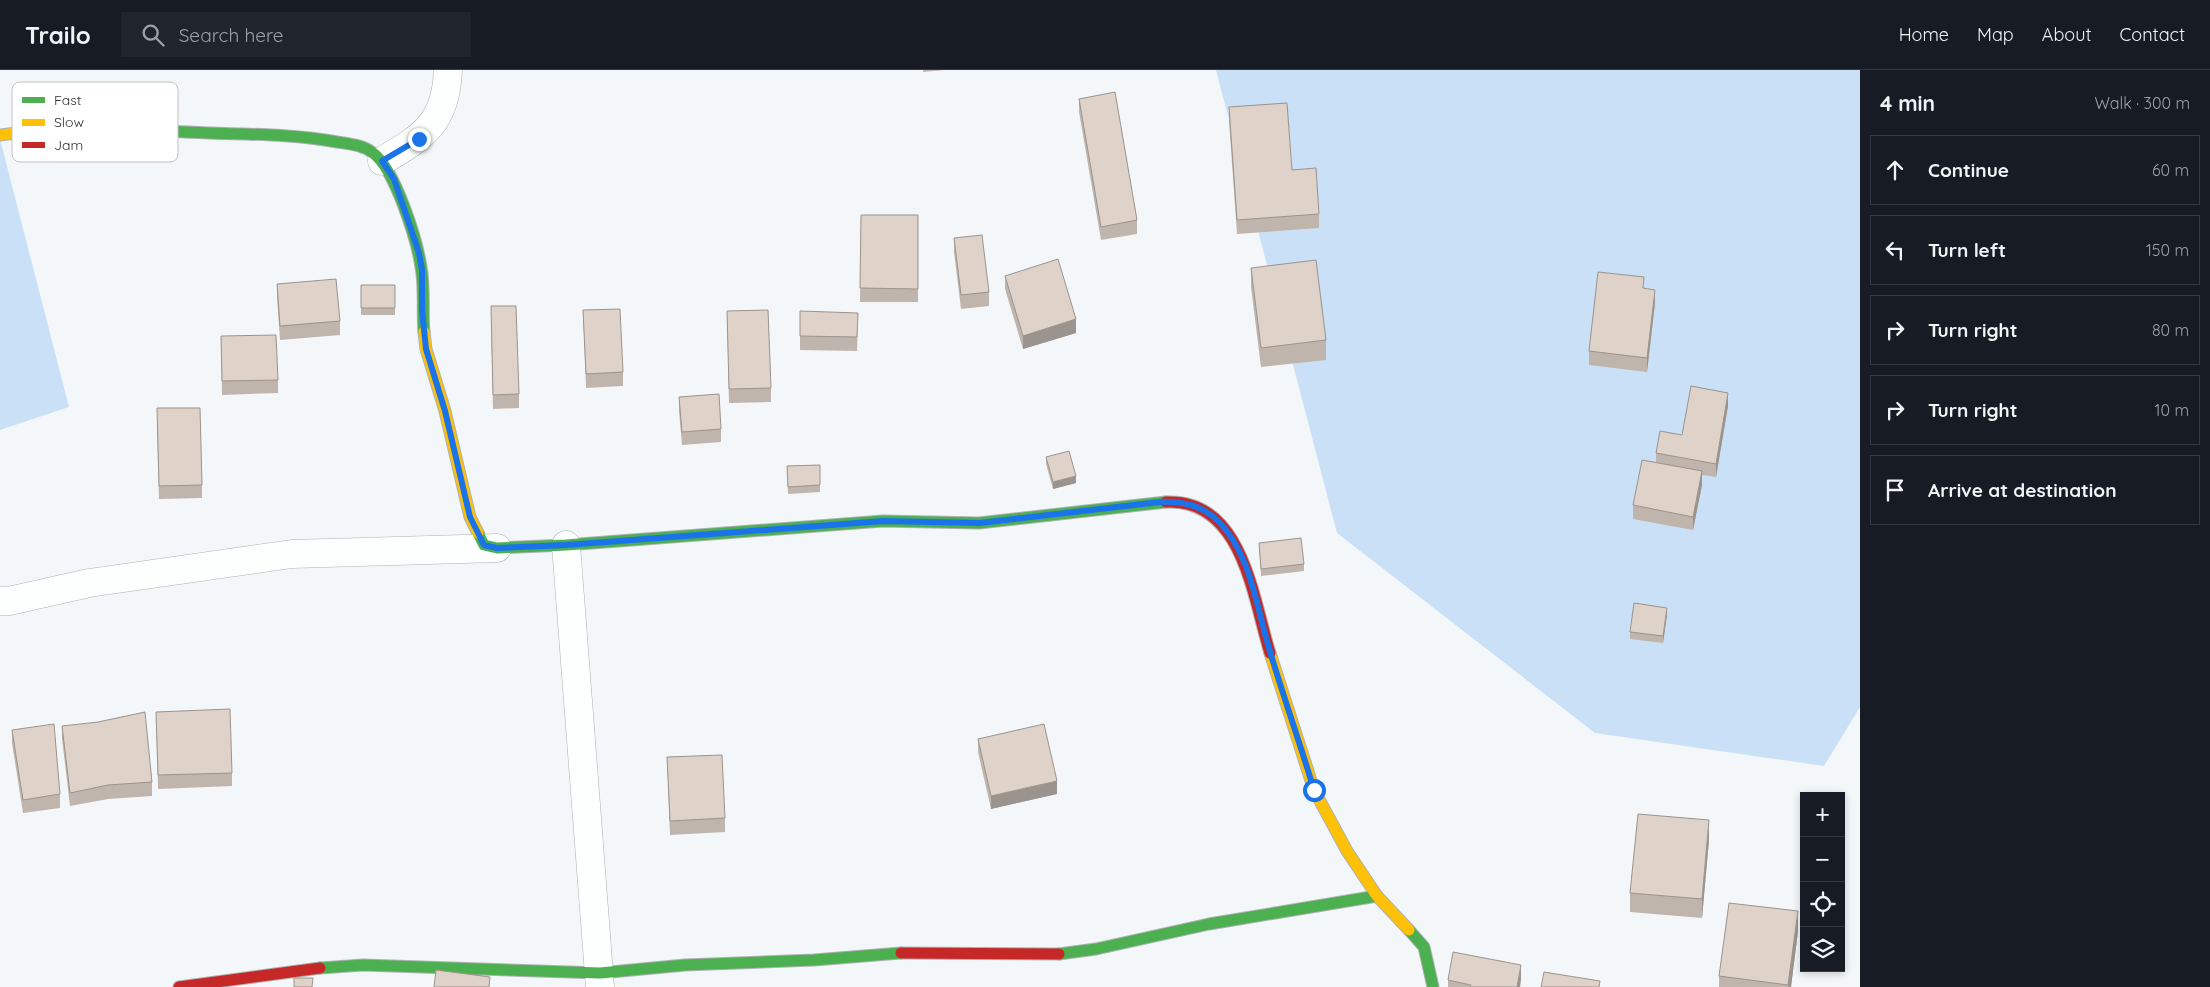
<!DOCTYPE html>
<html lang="en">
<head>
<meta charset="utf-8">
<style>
	:root { --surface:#171b24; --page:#20242c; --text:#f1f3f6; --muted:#9ea1a6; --line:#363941 }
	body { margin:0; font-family:Quicksand,sans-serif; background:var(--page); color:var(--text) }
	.controls { position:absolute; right:15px; bottom:15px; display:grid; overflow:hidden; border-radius:0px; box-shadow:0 2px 8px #0003 }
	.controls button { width:45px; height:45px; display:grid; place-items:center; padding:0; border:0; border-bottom:1px solid var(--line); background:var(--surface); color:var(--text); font:25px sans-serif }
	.stop { position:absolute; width:15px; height:15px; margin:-11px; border:4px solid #1a73e8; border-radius:50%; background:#fff }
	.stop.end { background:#1a73e8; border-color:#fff; box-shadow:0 1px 5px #0008 }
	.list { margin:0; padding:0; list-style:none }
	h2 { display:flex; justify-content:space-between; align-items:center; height:65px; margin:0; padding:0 20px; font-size:21px }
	h2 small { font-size:16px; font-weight:400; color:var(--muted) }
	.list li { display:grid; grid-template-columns:32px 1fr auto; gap:15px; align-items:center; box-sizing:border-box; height:70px; margin:0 10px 10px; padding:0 10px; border:1px solid var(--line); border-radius:0px }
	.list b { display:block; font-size:19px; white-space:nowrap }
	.list em { font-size:16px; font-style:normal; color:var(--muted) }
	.icon { flex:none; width:28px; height:28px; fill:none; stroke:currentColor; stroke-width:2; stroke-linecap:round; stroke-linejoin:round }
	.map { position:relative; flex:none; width:1860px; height:917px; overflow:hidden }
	header { display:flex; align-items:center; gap:30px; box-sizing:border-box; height:70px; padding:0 25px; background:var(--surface); border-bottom:1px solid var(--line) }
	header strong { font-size:24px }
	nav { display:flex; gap:28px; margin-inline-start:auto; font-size:18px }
	.search { width:350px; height:45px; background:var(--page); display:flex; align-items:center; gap:12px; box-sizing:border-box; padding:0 18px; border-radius:0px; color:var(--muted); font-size:19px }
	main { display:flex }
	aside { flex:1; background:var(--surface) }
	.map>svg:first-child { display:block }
</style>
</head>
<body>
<header>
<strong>Trailo</strong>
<div class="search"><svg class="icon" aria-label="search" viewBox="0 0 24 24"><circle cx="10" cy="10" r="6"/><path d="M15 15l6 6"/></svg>Search here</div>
<nav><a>Home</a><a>Map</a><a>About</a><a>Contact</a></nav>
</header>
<main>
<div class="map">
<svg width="1860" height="917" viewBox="0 0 1860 917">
	<rect width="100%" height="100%" fill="#f4f7fa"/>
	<path fill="#c9e0f6" d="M 1216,0 L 1860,0 L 1860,637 L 1824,696 L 1595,663 L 1337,463 Z
		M 0,69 L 69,337 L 0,360 Z"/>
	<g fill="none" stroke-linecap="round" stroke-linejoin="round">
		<defs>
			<path id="street" d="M 382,91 C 424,66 446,53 448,0
				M 566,475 L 600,917
				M 0,531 L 9,531 L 89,513 L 292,484 L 497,478"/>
			<path id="fast" d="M 159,60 C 218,66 278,61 337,72 C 350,74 363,75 373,83 C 395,99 417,170 421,197 C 425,218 422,241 424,262
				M 478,463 L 484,475 L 497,478 L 566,475 L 883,451 L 979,453 L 1166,432
				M 1409,860 L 1424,877 L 1433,917
				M 1059,884 L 1096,879 L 1209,854 L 1377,826
				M 320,898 L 363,895 L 600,903 L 685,895 L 814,890 L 901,883"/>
			<path id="slow" d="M 0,65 L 98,53 L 159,60
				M 424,262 L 426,279 L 445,341 L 470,447 L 478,463
				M 1270,583 L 1314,720 L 1347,781 L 1377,826 L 1409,860"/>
			<path id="jam" d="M 1166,432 C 1243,428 1253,529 1270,583
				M 901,883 L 1059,884
				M 179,917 L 320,898"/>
		</defs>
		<use href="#street" stroke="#aeb1b2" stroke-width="29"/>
		<use href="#fast" stroke="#aeb1b2" stroke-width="13"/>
		<use href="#slow" stroke="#aeb1b2" stroke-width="13"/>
		<use href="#jam" stroke="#aeb1b2" stroke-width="13"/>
		<use href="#street" stroke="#fdfefe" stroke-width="28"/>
		<use href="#fast" stroke="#4caf50" stroke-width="11"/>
		<use href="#slow" stroke="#ffc107" stroke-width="11"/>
		<use href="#jam" stroke="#c62828" stroke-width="11"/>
	</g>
	<path fill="#bfb5ad" d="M 923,0 L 945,0 L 923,2 Z
		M 1079,29 L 1137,150 L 1137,164 L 1101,170 L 1079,42 Z
		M 1229,37 L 1292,100 L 1319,144 L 1319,158 L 1237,164 L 1229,51 Z
		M 861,145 L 918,145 L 918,232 L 860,232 Z
		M 954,168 L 989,222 L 989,236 L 961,239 L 954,182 Z
		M 1251,198 L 1326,270 L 1326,290 L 1261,297 L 1251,217 Z
		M 1005,206 L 1076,263 L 1023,279 L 1005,219 Z
		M 277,214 L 340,251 L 340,265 L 280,270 L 277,227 Z
		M 361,215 L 395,215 L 395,245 L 361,245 Z
		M 1644,219 L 1655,233 L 1647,302 L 1589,295 L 1589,281 Z
		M 583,240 L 623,302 L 623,316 L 586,318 Z
		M 727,241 L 771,318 L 771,332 L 729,333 Z
		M 800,241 L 858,256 L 857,281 L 800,280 Z
		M 491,250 L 519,324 L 519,338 L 493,339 Z
		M 221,266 L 278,310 L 278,323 L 222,325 Z
		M 679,327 L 721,359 L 721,372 L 682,375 L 679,341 Z
		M 1728,336 L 1716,407 L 1702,405 L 1702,415 L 1693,460 L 1633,449 L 1633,435 L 1656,393 L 1656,383 L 1682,365 Z
		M 157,352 L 202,415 L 202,428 L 159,429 Z
		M 1046,387 L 1076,413 L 1053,419 L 1046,394 Z
		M 820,395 L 820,422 L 788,424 L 787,396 Z
		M 1259,473 L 1304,494 L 1304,501 L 1261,506 Z
		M 1667,545 L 1663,573 L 1630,569 L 1630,562 Z
		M 156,642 L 232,703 L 232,716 L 158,719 Z
		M 62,656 L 152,712 L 152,726 L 108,729 L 70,736 L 62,669 Z
		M 12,660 L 60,724 L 60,738 L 23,743 L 12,673 Z
		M 978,669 L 1057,724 L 991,739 L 978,682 Z
		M 667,687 L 725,748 L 725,762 L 670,765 Z
		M 1709,770 L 1702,848 L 1630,842 L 1630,823 Z
		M 1798,861 L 1791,917 L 1719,917 L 1719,906 Z
		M 1521,908 L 1520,917 L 1448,917 L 1448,910 Z"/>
	<path fill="#9b938d" d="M 1655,220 L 1655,233 L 1647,302 L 1647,288 Z
		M 1076,249 L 1076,263 L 1023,279 L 1023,266 Z
		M 1728,323 L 1728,336 L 1716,407 L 1716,394 Z
		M 1702,401 L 1702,415 L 1693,460 L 1693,447 Z
		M 1076,406 L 1076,413 L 1053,419 L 1053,412 Z
		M 1667,538 L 1667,545 L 1663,573 L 1663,566 Z
		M 1057,711 L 1057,724 L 991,739 L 991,726 Z
		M 1709,750 L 1709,770 L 1702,848 L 1702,829 Z
		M 1798,841 L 1798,861 L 1791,917 L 1788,917 Z
		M 1521,895 L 1521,908 L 1520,917 L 1517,917 Z"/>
	<path fill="#ded2c9" stroke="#9b938d" d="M 1115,22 L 1137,150 L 1101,157 L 1079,29 Z
		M 1287,33 L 1292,100 L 1316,98 L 1319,144 L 1237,150 L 1229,37 Z
		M 861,145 L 918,145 L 918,219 L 860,218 Z
		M 982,165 L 989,222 L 961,225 L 954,168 Z
		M 1058,189 L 1076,249 L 1023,266 L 1005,206 Z
		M 1316,190 L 1326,270 L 1261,278 L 1251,198 Z
		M 1598,202 L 1644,207 L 1643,218 L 1655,220 L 1647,288 L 1589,281 Z
		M 336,209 L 340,251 L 280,256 L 277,214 Z
		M 361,215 L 395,215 L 395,238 L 361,238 Z
		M 491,236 L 516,236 L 519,324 L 493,325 Z
		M 620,239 L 623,302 L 586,304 L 583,240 Z
		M 768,240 L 771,318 L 729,319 L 727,241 Z
		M 800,241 L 858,243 L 857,267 L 800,266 Z
		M 276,265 L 278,310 L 222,311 L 221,266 Z
		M 1691,316 L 1728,323 L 1716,394 L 1656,383 L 1660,361 L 1682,365 Z
		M 719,324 L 721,359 L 682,362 L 679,327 Z
		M 157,338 L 200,338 L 202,415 L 159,416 Z
		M 1069,381 L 1076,406 L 1053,412 L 1046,387 Z
		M 1642,390 L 1702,401 L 1693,447 L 1633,435 Z
		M 820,395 L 820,415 L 788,417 L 787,396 Z
		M 1301,468 L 1304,494 L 1261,499 L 1259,473 Z
		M 1634,533 L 1667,538 L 1663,566 L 1630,562 Z
		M 230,639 L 232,703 L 158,705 L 156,642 Z
		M 145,642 L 152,712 L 108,715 L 70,723 L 62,656 L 98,652 Z
		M 54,654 L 60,724 L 23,730 L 12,660 Z
		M 1044,654 L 1057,711 L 991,726 L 978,669 Z
		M 722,685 L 725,748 L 670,751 L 667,687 Z
		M 1638,744 L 1709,750 L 1702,829 L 1630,823 Z
		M 1729,833 L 1798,841 L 1788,915 L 1719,906 Z
		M 1453,882 L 1521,895 L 1517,917 L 1470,917 L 1471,915 L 1448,910 Z
		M 436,900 L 490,907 L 489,917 L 434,917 Z
		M 1544,902 L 1600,911 L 1599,917 L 1541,917 Z
		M 294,908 L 313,908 L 312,917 L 294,917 Z"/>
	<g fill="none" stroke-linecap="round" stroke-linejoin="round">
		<path stroke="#1a73e8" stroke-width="6" d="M 419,69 L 382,91 L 394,109 L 419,183 L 422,200 L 422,240 L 426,279 L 445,341 L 470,447 L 484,475 L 497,478 L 566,475 L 883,451 L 980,453 L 1160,432 C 1182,431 1203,435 1219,452 C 1251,485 1256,536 1269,578 C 1283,626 1300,673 1314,720"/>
	</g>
	<rect x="12" y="12" width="166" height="80" rx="8" fill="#fff" stroke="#c0c1c1" stroke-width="1"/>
	<rect x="22" y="27" width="23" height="6" fill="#4caf50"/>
	<rect x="22" y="49" width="23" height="7" fill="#ffc107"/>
	<rect x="22" y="72" width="23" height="6" fill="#c62828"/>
	<g font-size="14" fill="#2c2f31">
		<text x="54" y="35">Fast</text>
		<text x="54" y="57">Slow</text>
		<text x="54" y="80">Jam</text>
	</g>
</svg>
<div class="controls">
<button>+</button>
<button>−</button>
<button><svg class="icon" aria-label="locate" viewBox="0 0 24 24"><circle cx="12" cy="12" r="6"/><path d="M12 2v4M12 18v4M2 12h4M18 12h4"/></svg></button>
<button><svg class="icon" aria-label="layers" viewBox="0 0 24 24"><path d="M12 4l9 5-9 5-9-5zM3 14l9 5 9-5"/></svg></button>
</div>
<div class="stop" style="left:1314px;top:720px"></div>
<div class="stop end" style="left:419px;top:69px"></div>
</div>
<aside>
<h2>4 min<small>Walk · 300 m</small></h2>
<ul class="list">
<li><svg class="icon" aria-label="ahead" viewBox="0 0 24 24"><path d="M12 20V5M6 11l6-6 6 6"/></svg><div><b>Continue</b></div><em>60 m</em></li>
<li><svg class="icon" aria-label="left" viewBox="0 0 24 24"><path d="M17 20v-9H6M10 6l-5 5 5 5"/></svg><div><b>Turn left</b></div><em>150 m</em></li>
<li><svg class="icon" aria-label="right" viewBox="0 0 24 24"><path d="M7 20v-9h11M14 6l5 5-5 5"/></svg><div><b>Turn right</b></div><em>80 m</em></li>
<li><svg class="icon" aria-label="right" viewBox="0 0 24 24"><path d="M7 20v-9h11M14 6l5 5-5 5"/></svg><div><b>Turn right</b></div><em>10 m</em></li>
<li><svg class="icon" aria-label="arrive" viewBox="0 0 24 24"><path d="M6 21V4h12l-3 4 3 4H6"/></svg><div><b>Arrive at destination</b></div></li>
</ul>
</aside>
</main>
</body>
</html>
